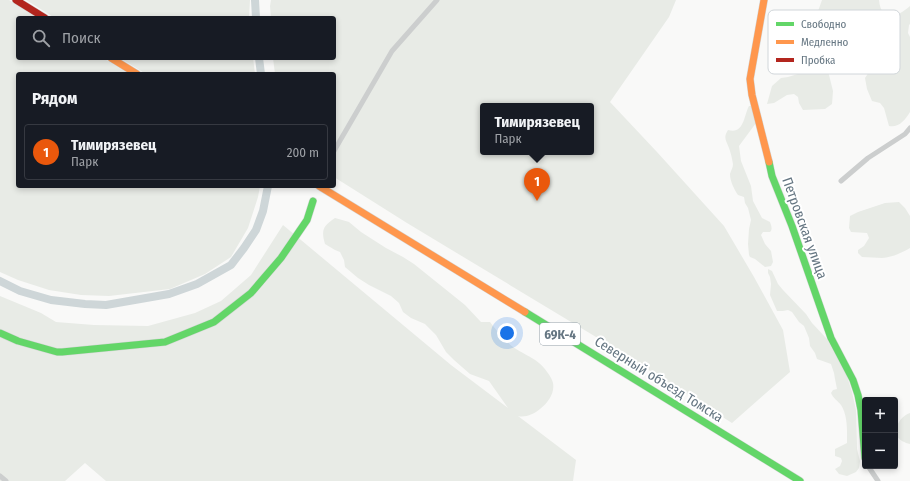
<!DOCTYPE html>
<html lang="ru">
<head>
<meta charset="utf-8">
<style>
	:root { --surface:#171b24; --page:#20242c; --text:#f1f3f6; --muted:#9ea1a6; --line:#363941; --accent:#ea580c }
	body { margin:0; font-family:"Fira Sans Condensed",sans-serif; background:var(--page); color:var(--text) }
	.controls { position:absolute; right:12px; bottom:12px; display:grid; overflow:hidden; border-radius:4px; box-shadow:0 2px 6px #0003 }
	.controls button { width:36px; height:36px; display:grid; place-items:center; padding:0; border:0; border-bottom:1px solid var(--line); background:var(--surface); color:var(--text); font:20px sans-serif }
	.you { position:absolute; left:507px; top:333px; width:14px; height:14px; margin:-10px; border:3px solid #fff; border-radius:50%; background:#1a73e8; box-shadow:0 0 0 6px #1a73e833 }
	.badge { display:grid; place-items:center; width:26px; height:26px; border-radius:50%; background:var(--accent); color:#fff; font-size:13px; font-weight:700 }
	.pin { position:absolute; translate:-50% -33px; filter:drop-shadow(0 1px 2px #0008) }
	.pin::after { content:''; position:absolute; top:21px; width:14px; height:12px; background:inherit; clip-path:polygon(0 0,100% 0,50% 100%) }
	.popup { position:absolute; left:480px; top:103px; width:114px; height:52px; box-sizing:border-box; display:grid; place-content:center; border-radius:4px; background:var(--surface); filter:drop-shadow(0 1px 3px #0005); font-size:13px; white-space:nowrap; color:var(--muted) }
	.popup b { font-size:15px; color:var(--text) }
	.popup::after { content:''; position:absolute; left:50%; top:100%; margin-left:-8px; border:8px solid transparent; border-top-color:var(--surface) }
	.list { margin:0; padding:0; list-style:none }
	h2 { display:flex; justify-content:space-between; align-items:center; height:52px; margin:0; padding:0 16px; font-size:17px }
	h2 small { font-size:13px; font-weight:400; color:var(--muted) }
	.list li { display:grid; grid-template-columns:26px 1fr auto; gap:12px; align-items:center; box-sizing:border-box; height:56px; margin:0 8px 8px; padding:0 8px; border:1px solid var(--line); border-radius:4px }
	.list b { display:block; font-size:15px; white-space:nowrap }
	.list p { margin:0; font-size:13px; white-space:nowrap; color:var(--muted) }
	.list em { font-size:13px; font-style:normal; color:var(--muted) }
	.icon { flex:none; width:22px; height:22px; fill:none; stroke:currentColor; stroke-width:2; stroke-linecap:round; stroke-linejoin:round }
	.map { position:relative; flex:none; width:910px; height:481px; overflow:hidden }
	.search { position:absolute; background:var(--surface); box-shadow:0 2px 6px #0003; left:16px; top:16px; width:320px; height:44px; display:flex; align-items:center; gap:10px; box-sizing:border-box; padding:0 14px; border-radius:4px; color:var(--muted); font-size:15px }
	.panel { position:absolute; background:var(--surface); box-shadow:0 2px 6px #0003; left:16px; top:72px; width:320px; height:116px; border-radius:4px }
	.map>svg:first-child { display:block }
</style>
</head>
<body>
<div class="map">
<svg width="910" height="481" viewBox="0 0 910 481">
	<rect width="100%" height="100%" fill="#f9f9f8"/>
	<path fill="#e8ebe6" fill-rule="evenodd" d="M 0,0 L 9,0 L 38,18 L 18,18 L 18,58 L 103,58 L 129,74 L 18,74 L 18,186 L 260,186 L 258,197 L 248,228 L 231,257 L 205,274 L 170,289 L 109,296 L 81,295 L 49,290 L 18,280 L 0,272 Z
		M 26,0 L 250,0 L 249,18 L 55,18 Z
		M 271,0 L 676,0 L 669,17 L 610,102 L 657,152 L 724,226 L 754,277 L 783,330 L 790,372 L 732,423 L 611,346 L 407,223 L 334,177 L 334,74 L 275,74 L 273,58 L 334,58 L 334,18 L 271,18 L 270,6 ZM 483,106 L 591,106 L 591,152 L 483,152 Z
		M 822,0 L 879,0 C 881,23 898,17 910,6 L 910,24 L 909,25 L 908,33 L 910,37 L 910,112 C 905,120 899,128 889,126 L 884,108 L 880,103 L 872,101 L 867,89 L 865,78 L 873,66 L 870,50 L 866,43 L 849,27 L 832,25 L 823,22 L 817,14 Z
		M 817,56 L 824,60 L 827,67 L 833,91 L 832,104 L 825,109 L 803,110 L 799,103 L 798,97 L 794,94 L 787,95 L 774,103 L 767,104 L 772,86 L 781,78 L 788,77 L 801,73 L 805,65 Z
		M 120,58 L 253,58 L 255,74 L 146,74 Z
		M 749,106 L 752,106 L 756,123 L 739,146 L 741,161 L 751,186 L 753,201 L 762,218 L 770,222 C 771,225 773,229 770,232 L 763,232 L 761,235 L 765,244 L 771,251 L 773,262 L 771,266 L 765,267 L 755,259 L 750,257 L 749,255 L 748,244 L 749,229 L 751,220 L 748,208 L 745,203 L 744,197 L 738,195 C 734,189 730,181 730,174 C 731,170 733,168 733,164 C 732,159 731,153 729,148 C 726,140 723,138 728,130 C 744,135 744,115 749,106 Z
		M 899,202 L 905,208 L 910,216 L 910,248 C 901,253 893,257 882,258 C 876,258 869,257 862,257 L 858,253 L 858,250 L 864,246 L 869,238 L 867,233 L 851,232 L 849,228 L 850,216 L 858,212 L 885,203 Z
		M 335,218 L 349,222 L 361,232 L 386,248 L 403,257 L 414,264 L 465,305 L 481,322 L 490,322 C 497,331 504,340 513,347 C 521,353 531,356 539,363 C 543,366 552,377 553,383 C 555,393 548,403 540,409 C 534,414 525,418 518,416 L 576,460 L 573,481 L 106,481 L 85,463 L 65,481 L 0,481 L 0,296 L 41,313 L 56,322 L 94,325 L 148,326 L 195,313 L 221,301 L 251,275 L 283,225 L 451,365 L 508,408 L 489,381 L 470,374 L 454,360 L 446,352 L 436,335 L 425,324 L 411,318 L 403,312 L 399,303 L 391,296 L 369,285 L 358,278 L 345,267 L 344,260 L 340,252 L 335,250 L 325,244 C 321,230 323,226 335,218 Z
		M 768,269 L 772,271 L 778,284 L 783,290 L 806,314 L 812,323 L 827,339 L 847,376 L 852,392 L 856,410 L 857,449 L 860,461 L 859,468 L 856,472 L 847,476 L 839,474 L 835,469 L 840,466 L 842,461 L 841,458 L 835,456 L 835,449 L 847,443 C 847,431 848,416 841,405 C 838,401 833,398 831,393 L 833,390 L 837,389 L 835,379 L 834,373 L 831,364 L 817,359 L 815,353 L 810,346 L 809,338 L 804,326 L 799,322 L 792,312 L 788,310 L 783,311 L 777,311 L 770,295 L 771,284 L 770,277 L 768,273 Z
		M 910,413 L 910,444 C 905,443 899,440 897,436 C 893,427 902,415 910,413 Z"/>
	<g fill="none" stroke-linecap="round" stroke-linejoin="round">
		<path stroke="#ced6d8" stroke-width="8" d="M 255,0 L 256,18
			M 259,58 L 261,74
			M 0,281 L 20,291 L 51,300 L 85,304 L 106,305 L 169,294 L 197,284 L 231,265 L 244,248 L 256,230 L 263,211 L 268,186"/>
		<defs>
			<path id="fast" d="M 769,162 L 772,176 L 792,226 L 831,338 L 853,380 L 858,395 L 861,410 L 865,458
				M 525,312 L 800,481
				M 0,333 L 18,341 L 57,352 L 62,352 L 165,342 L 214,322 L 251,293 L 281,258 L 307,220 L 313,201"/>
			<path id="slow" d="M 764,0 L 750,79 L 752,95 L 769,162
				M 111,58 L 137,74
				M 319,186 L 525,312"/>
			<path id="jam" d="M 16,0 L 45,18"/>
		</defs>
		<use href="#fast" stroke="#d5d6d6" stroke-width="8"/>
		<use href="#slow" stroke="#d5d6d6" stroke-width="8"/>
		<use href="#jam" stroke="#d5d6d6" stroke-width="8"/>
		<path stroke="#cccece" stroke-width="5" d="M 334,151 L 392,51 L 437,0
			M 841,181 L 868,158 L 905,134 L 910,128
			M 868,466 L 878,481
			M 0,476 L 6,481"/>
		<use href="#fast" stroke="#63d668" stroke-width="7"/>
		<use href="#slow" stroke="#ff974d" stroke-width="7"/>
		<use href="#jam" stroke="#b3261e" stroke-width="7"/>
	</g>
	<g text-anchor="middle" stroke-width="4" stroke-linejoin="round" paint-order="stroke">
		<rect fill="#fff" stroke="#939fa8" stroke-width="1" x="540" y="323" width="40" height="22" rx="3"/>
		<g font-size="13" font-weight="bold" fill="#657682">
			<text x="560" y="339">69К-4</text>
		</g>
		<g font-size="14" fill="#657682" stroke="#fff">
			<text transform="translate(805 228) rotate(70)" y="5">Петровская улица</text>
			<text transform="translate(659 379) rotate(32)" y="5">Северный объезд Томска</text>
		</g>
	</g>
	<rect x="768" y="10" width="132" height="64" rx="6" fill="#fff" stroke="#d1d6da" stroke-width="1"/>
	<rect x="776" y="22" width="18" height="4" fill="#63d668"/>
	<rect x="776" y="40" width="18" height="4" fill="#ff974d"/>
	<rect x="776" y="58" width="18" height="4" fill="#b3261e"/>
	<g font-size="11" fill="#657682">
		<text x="801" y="28">Свободно</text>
		<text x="801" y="46">Медленно</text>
		<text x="801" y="64">Пробка</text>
	</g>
</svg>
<div class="controls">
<button>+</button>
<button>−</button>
</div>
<div class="you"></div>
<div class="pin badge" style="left:537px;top:201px">1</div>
<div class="popup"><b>Тимирязевец</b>Парк</div>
<div class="search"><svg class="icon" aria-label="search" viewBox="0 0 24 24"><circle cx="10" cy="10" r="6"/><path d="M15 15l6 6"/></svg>Поиск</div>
<section class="panel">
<h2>Рядом<small></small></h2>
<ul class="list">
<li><span class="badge">1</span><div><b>Тимирязевец</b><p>Парк</p></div><em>200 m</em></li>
</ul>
</section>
</div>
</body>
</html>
